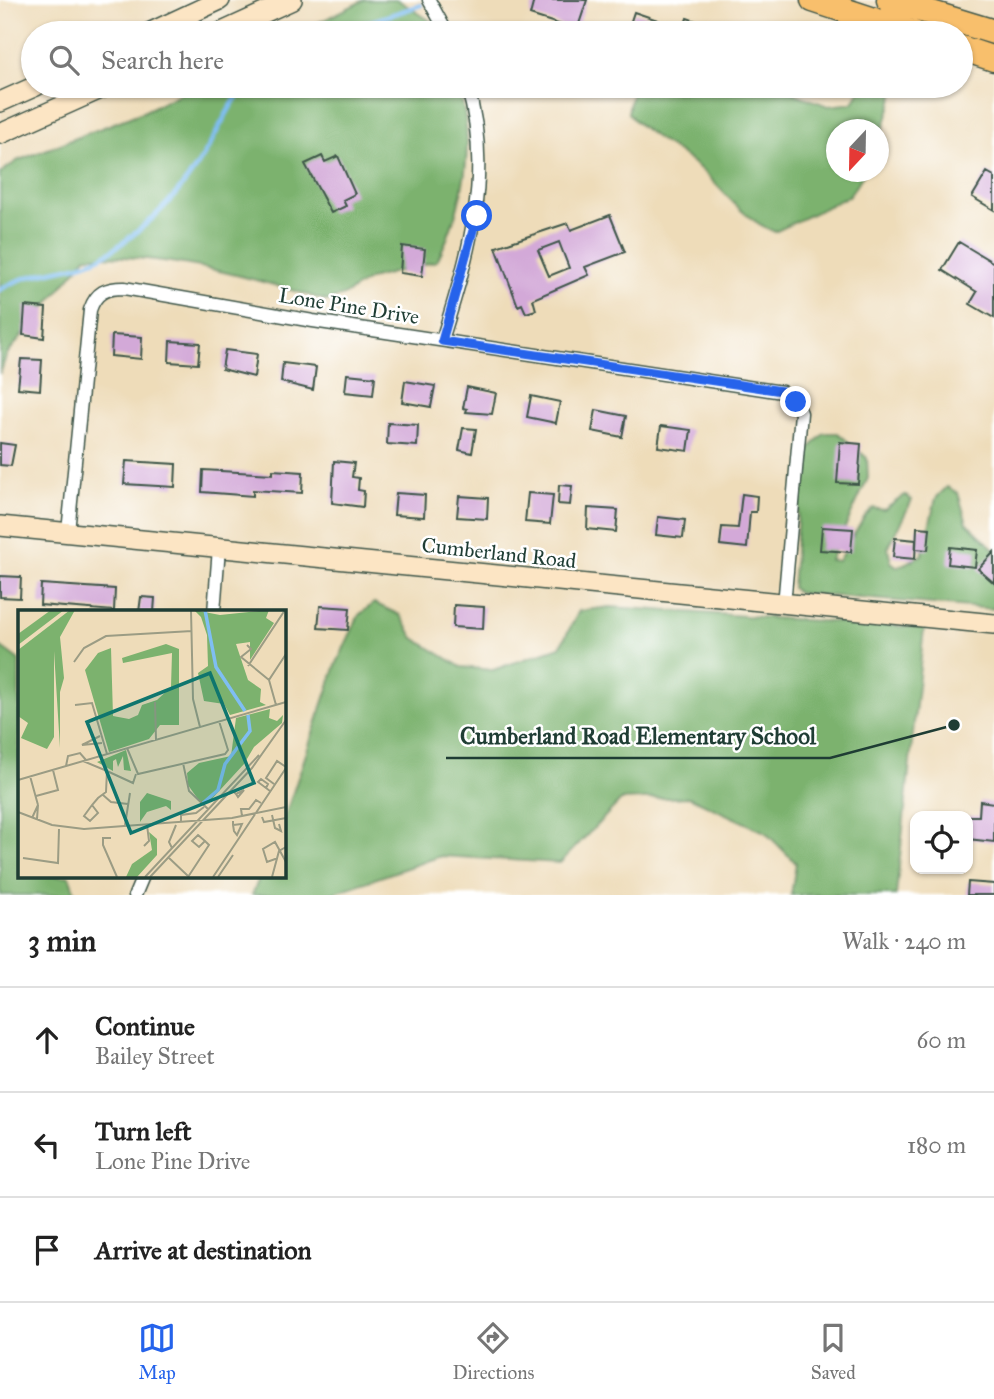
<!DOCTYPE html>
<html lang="en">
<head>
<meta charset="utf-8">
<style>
	:root { --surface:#fff; --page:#f2f2f2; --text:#222; --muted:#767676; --line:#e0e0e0; --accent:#2563eb }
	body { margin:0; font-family:"IM FELL Great Primer",serif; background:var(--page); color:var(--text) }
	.controls { position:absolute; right:21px; bottom:21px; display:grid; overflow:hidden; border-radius:14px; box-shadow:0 2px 5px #0004 }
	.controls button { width:63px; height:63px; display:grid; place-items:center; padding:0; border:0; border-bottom:2px solid var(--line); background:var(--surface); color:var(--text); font:35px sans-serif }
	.compass { position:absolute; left:826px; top:119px; width:63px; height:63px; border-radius:50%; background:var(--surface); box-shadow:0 2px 5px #0004; rotate:202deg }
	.stop { position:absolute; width:21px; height:21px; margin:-16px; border:5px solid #2563eb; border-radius:50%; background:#fff }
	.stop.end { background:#2563eb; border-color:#fff; box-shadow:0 2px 7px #0008 }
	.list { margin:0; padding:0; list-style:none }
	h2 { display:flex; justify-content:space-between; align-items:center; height:91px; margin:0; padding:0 28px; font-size:30px }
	h2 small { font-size:23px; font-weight:400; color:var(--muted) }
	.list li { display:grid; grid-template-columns:46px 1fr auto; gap:21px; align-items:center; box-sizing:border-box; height:105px; padding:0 28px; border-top:2px solid var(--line) }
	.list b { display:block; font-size:26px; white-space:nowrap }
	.list p { margin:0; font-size:23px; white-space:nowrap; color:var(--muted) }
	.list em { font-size:23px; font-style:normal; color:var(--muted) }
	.icon { flex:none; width:38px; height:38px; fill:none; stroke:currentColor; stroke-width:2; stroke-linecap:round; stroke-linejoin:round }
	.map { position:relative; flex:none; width:994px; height:895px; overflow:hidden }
	.search { position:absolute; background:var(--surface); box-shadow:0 2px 5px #0004; left:21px; right:21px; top:21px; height:77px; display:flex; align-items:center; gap:18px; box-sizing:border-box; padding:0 24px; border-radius:38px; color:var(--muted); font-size:26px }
	.sheet { height:406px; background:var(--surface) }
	nav { display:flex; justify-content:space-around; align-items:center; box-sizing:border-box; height:98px; border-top:2px solid var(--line); background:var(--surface); font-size:19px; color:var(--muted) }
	nav a { display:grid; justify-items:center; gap:4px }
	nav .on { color:var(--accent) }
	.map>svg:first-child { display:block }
</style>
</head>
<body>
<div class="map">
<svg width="994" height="895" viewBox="0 0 994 895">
	<rect width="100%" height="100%" fill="#fff"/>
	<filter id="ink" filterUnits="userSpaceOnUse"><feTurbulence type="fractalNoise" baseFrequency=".0143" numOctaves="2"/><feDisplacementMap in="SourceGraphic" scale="14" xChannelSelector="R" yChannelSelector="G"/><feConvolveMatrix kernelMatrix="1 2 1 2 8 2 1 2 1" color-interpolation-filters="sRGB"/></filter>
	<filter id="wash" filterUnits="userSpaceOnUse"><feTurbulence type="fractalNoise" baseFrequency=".00686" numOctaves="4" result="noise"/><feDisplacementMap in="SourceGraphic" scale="28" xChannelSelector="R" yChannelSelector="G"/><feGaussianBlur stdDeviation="1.57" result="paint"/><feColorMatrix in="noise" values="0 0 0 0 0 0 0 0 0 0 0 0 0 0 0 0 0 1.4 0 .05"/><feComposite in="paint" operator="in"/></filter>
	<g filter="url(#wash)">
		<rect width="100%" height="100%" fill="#eedcb9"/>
		<path fill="#7cb26e" stroke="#4e7851" stroke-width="2" d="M 364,0 L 398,0 L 432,22 L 437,33 L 298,33 Z
			M 196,86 L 457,86 C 478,142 463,209 437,261 L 370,279 L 346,294 L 327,301 C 248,276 170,255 87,256 L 7,354 L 0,374 L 0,173 L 17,161 L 145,111 Z
			M 633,86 L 667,86 L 674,92 L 729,86 L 788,91 L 828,106 L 853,103 L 862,86 L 897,86 L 879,142 L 878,130 L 836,130 L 836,172 L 865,172 L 849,196 L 775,232 C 740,218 724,189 697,166 C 674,147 647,136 628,113 Z
			M 824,433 L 838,433 L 867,458 L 868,478 L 830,560 L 838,561 L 865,516 L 873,508 L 884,510 L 905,495 L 912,500 L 888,548 L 891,562 L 898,567 L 922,555 L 936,498 L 947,487 L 958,493 L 967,523 L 994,549 L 994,609 L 798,593 L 792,588 L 800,490 L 809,449 Z
			M 374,603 L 400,615 L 414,638 L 461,667 L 493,670 L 560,647 L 579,611 L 610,607 L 924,628 L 896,895 L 791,895 L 796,863 L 765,832 L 689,797 L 621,800 L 560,863 L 441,856 L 328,895 L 252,895 L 260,876 L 284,876 L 284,819 L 336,665 L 359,615 Z
			M 0,646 L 19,660 L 19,876 L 69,876 L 76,895 L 0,895 Z"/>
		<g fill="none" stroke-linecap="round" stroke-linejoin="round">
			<path stroke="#7fbef3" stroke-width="4.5" d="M 336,33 L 421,5
				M 0,290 C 34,267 78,274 111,251 C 150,225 183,191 207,150 C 219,129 230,103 246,86"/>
		</g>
		<g id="blocks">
			<path fill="#d3a9d8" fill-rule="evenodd" d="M 534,0 L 587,0 L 577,30 L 530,15 Z
				M 634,12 L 658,20 L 653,33 L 628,30 Z
				M 687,18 L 722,30 L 725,21 L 755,33 L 682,33 Z
				M 322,156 L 325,162 L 338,156 L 355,194 L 343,200 L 346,206 L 331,213 L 305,164 Z
				M 987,172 L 994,176 L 994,210 L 972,197 Z
				M 610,215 L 625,252 L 585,267 L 589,275 L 533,299 L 536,310 L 526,313 L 522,304 L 518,306 L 496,247 L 568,223 L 571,230 ZM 559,242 L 569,268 L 549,276 L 538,250 Z
				M 959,242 L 994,263 L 994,318 L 970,304 L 977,292 L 942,270 Z
				M 402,246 L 425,249 L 422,276 L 400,273 Z
				M 25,306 L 46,308 L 44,338 L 23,335 Z
				M 112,335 L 142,337 L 141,359 L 111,356 Z
				M 170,341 L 200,343 L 198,364 L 169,362 Z
				M 225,350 L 257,354 L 254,377 L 222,369 Z
				M 21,359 L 42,360 L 40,390 L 18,388 Z
				M 283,363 L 316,367 L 313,390 L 281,382 Z
				M 347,374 L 375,377 L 373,395 L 345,392 Z
				M 405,381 L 435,386 L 431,407 L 402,402 Z
				M 467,387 L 496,393 L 492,414 L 466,412 L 467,409 L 463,408 Z
				M 531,396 L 560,402 L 556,423 L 527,417 Z
				M 596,410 L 626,416 L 622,437 L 592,431 Z
				M 388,423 L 418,425 L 417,446 L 387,444 Z
				M 661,426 L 691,430 L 688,451 L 658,447 Z
				M 463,428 L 476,429 L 472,453 L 459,450 Z
				M 840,442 L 861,444 L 858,484 L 837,483 Z
				M 0,443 L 15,445 L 11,466 L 0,465 Z
				M 126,461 L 176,464 L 175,487 L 124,484 Z
				M 334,461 L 354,463 L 352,477 L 359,478 L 358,490 L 364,491 L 363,507 L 332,503 Z
				M 203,470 L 273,474 L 273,470 L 303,472 L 302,493 L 253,490 L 253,496 L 202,492 Z
				M 559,485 L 572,486 L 570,505 L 558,504 Z
				M 396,493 L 425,495 L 424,517 L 394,515 Z
				M 528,493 L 553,495 L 550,524 L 525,522 Z
				M 742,494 L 757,496 L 756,512 L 750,512 L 747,548 L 720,545 L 722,527 L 738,528 Z
				M 459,496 L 488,498 L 487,519 L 457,517 Z
				M 588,508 L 618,510 L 616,532 L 587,529 Z
				M 658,517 L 685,520 L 683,538 L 656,535 Z
				M 822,527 L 853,529 L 851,552 L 820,550 Z
				M 917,527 L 930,528 L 928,550 L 916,549 Z
				M 895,538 L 916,540 L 915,559 L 893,557 Z
				M 950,547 L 977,550 L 975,567 L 948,564 Z
				M 994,552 L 994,583 L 978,569 Z
				M 0,576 L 21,577 L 20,598 L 0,597 Z
				M 41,584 L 115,589 L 114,611 L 40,605 Z
				M 141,597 L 155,598 L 154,612 L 139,612 Z
				M 454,605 L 484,607 L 483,629 L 453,627 Z
				M 320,606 L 350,608 L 348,630 L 318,628 Z
				M 980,801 L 994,803 L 994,842 L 968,839 L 968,816 L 979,816 Z
				M 968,882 L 994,884 L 994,895 L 967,895 Z"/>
		</g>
	</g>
	<g filter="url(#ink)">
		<use href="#blocks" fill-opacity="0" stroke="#3e5548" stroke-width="2"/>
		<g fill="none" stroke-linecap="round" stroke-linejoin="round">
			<defs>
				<path id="street" d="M 429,0 L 447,33
					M 442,340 C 468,256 494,173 467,86
					M 68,532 L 90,310 C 96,292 106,288 124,288 L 313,321 L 782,392 L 796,402 L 801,413 L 784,605
					M 214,612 L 219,548
					M 135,895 L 143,876"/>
				<path id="secondary" d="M 149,33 L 220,0
					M 220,33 L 292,0
					M 0,102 L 36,86
					M 0,134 L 107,86
					M 0,526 L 994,624"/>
				<path id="highway" d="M 813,0 L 914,33
					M 889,0 L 994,32
					M 961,48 L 994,59"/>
			</defs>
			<use href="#street" stroke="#3e5548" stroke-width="15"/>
			<use href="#secondary" stroke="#3e5548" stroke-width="22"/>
			<use href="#highway" stroke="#3e5548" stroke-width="27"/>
			<use href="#street" stroke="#fff" stroke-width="12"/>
			<use href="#secondary" stroke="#fce5c4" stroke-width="19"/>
			<use href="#highway" stroke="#f8bf6c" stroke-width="24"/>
		</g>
	</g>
	<g fill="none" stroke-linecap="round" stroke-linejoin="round" filter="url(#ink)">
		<path stroke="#2563eb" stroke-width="9" d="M 477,216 L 442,341 L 782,391 L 796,402"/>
	</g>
	<g text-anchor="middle" stroke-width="5" stroke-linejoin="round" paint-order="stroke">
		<g font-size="21" fill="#1f3d34" stroke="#fff">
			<text transform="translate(349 306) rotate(9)" y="7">Lone Pine Drive</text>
			<text transform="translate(499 553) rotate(6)" y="7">Cumberland Road</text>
		</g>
	</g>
	<g transform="translate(18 610)">
		<rect width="268" height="268" fill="#eedcb9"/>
		<path d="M 33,0 L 46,0 L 0,35 L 0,24 ZM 52,0 L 57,0 L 42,27 L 46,68 L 42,82 L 42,138 L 36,41 L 36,127 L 29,139 L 3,128 L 10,113 L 0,106 L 0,40 ZM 176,0 L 202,5 L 251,0 L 248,8 L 256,13 L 232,50 L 232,32 L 218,34 L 230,70 L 243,79 L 242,92 L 248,95 L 212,105 L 206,94 L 186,91 L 180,63 L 190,56 L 189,25 L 183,7 ZM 148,34 L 161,39 L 161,115 L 142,115 L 131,129 L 91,142 L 67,60 L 80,43 L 93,38 L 95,106 L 111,109 L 120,105 L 124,95 L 139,90 L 153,77 L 154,43 L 105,53 L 104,48 ZM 252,99 L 251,108 L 259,111 L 265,105 L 264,113 L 236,137 L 226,154 L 191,192 L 182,192 L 170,175 L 169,163 L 181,153 L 213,146 L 218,108 ZM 108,140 L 113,161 L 106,160 L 105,146 L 100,157 L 98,149 L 95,151 L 95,161 L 79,152 ZM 129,183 L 153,191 L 153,200 L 148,196 L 129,202 L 122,212 L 122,192 ZM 131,222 L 139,229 L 139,245 L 119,267 L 108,267 L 114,254 L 134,240 Z" fill="#7cb26e"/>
		<path fill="none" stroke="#7fbef3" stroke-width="3.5" d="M 187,0 L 198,57 L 227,101M 185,193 L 200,180 L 207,154 L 232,121 L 230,105"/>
		<path fill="none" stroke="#9b9c84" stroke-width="2" d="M 173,0 L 175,89 L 182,117M 229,35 L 233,39 L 223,47 L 251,70M 56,52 L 66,38 L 88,26 L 174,21M 230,56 L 267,0M 137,92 L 138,130M 57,95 L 74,93 L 89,144M 258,95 L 251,70 L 268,44M 82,126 L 64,135 L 84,133M 109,138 L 120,164 L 207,144 L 210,140 L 201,111M 65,151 L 89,161 L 88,182 L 80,188 L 74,195 L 66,206 L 72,211 L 80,203 L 74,195M 165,153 L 171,181 L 190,199M 48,156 L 50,146 L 62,143 L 68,150M 89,161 L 115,173 L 118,164M 12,166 L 20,195M 0,170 L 268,92M 256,174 L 248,168 L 259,151 L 268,157M 248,178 L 250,174 L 243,169 L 240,172 L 252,181M 214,180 L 218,184 L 226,180 L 220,187 L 218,184M 85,185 L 93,192 L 110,194M 18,186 L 40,180 L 35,160M 0,202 L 34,215 L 66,219 L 214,208 L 268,197M 254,205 L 257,218 L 263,221 L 261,214M 224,206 L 223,199 L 231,199 L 238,190 L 243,193M 244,207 L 246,212 L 268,208M 14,208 L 20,195 L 19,209M 215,211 L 215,215 L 216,221 L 219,225 L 224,214 L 215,215M 163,212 L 163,205 L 178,203 L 186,197M 107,215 L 112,183M 180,225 L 187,231 L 181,237 L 174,231 ZM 93,228 L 85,228 L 85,235 L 99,267M 126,236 L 131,231 L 129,215M 154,238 L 151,232 L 158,215M 150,247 L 170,266M 5,248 L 40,253 L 41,219M 260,248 L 249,252 L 245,239 L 257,232 L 268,252M 127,267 L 241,145M 132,267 L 234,158 L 268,110M 170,267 L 191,235 L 187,231M 195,267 L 268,158M 200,267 L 215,245M 254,267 L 261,241 L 268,237"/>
		<path fill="#0f766e" fill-opacity="0.15" stroke="#0f766e" stroke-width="3.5" d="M 192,63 L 236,173 L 113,223 L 69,112 Z"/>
		<rect width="268" height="268" fill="none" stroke="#1f3d34" stroke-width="3.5"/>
	</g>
	<path fill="none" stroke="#1f3d34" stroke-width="2.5" d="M954 725L830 758H446"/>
	<circle fill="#1f3d34" stroke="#fff" stroke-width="2.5" cx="954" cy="725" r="7"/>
	<g font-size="23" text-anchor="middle" font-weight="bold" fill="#1f3d34" stroke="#fff" stroke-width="5" stroke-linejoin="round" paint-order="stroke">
		<text x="638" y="744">Cumberland Road Elementary School</text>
	</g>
</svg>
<div class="controls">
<button><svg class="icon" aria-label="locate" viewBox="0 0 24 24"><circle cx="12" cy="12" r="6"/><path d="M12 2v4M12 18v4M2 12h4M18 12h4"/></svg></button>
</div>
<svg class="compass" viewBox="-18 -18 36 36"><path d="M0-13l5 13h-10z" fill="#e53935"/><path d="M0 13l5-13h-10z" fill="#767676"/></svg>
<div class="stop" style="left:477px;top:216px"></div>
<div class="stop end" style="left:796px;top:402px"></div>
<div class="search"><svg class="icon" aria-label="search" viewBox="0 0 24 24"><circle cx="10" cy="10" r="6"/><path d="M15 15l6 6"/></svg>Search here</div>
</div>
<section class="sheet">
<h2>3 min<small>Walk · 240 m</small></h2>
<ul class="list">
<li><svg class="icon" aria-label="ahead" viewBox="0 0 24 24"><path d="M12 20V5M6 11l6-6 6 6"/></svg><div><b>Continue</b><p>Bailey Street</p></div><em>60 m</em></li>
<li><svg class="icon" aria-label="left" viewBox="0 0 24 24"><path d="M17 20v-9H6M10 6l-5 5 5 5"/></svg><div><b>Turn left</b><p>Lone Pine Drive</p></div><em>180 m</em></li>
<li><svg class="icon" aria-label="arrive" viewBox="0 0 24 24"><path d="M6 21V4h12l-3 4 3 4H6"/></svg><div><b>Arrive at destination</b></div></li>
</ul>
</section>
<nav>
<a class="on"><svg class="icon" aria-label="map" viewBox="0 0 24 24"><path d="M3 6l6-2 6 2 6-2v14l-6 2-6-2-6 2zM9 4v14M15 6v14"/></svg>Map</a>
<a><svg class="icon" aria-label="directions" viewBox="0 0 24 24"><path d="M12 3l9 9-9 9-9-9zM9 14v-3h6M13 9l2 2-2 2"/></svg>Directions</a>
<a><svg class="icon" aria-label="saved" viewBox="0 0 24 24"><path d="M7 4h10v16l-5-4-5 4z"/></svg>Saved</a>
</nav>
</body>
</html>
